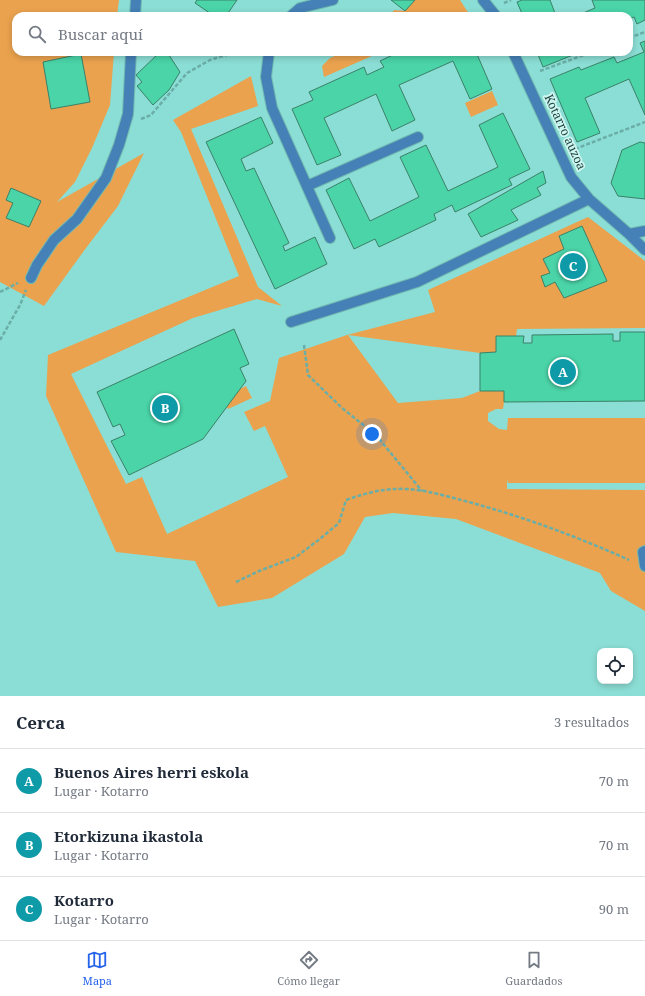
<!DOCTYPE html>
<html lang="es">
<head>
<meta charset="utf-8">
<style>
	:root { --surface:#fff; --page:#f6f6f7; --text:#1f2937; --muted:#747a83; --line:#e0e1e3; --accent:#2563eb }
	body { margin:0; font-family:"Noto Serif",serif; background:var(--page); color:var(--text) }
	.controls { position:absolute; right:12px; bottom:12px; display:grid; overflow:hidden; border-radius:8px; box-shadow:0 2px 6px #0003 }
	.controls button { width:36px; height:36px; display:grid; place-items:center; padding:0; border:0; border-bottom:1px solid var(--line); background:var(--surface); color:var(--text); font:20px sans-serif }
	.you { position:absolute; left:372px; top:434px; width:14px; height:14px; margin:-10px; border:3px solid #fff; border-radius:50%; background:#1a73e8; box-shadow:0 0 0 6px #1a73e833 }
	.badge { display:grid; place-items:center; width:26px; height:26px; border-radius:50%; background:var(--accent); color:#fff; font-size:13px; font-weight:700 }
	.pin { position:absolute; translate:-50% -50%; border:2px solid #fff; box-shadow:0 1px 4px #0006 }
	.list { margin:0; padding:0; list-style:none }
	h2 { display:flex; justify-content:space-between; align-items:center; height:52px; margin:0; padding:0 16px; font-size:17px }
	h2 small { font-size:13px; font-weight:400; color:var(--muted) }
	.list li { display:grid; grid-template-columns:26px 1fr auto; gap:12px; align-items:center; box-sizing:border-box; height:64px; padding:0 16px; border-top:1px solid var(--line) }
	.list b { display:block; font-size:15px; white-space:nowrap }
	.list p { margin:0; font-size:13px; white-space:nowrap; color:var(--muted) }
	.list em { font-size:13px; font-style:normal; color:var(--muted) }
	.icon { flex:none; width:22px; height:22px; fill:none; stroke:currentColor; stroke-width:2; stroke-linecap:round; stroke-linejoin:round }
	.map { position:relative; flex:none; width:645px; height:696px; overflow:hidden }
	.search { position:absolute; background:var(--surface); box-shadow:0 2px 6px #0003; left:12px; right:12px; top:12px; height:44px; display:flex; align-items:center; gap:10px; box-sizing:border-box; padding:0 14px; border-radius:12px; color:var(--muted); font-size:15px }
	.sheet { height:244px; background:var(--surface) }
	nav { display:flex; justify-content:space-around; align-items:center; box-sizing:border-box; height:56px; border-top:1px solid var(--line); background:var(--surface); font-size:11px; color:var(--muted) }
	nav a { display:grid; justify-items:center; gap:2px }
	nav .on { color:var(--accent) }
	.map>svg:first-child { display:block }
</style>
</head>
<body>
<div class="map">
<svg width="645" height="696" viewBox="0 0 645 696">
	<rect width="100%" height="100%" fill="#8bded5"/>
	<path fill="#eaa24e" d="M 0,0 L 119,0 L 117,16 L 16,16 L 16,52 L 114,52 L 110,105 L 92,148 L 75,182 L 57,202 L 144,153 L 118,206 L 86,248 L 44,306 L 0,282 Z
		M 415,0 L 460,0 L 469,14 L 464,16 L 390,16 L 394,10 L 405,11 Z
		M 344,52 L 381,52 L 324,77 L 322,66 L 330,58 Z
		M 251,76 L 258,106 L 191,129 L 258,287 L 282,306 L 257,299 L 193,318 L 71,374 L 126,484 L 142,477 L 167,534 L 288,477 L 265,426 L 254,431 L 244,412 L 270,401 L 279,358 L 347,335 L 435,312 L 428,290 L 588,217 L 645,261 L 645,328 L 517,329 L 516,336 L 496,336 L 496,352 L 480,353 L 348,335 L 398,403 L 462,398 L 480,391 L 504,391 L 504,402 L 503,409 L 496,409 L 488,413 L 488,421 L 499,429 L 507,430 L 508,418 L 645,418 L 645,483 L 508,483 L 507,479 L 507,489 L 645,490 L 645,611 L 611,591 L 600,573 L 456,519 L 393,513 L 365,517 L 344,554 L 272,598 L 218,607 L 195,561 L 116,552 L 46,396 L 48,355 L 239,276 L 181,132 L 173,120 Z
		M 492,91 L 498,105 L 471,117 L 465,103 Z
		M 246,386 L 252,398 L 228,409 L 222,398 Z"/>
	<path fill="#4ad4a7" stroke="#3b8168" d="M 197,0 L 237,0 L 226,16 L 214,16 L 195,3 Z
		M 391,0 L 415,0 L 405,11 Z
		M 522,0 L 550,0 L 556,16 L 523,16 L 517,2 Z
		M 592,0 L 645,0 L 645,20 L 637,24 L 634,17 L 629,19 L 629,16 L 576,16 L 595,8 Z
		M 645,41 L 645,115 L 629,79 L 585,98 L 600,133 L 577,142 L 550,79 L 579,67 L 581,70 L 614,57 L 617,63 L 644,52 L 640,43 Z
		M 160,52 L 167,52 L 180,72 L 169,90 L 153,105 L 137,86 L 142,82 L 136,75 Z
		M 399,52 L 476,52 L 492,89 L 470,99 L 453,61 L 399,85 L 415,120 L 392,131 L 376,94 L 324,118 L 341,155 L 317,165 L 292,109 L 313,100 L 309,92 L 364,67 L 367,75 L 384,67 L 380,61 Z
		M 537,52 L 572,52 L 573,55 L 543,67 Z
		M 81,54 L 90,102 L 51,109 L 43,62 Z
		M 503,113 L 530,169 L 509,179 L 512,185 L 455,212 L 452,205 L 434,214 L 436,220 L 379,247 L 375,239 L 354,249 L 326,190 L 349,178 L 370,221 L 419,197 L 400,157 L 426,145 L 448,191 L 498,167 L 479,125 Z
		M 261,117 L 273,143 L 241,159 L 246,171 L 254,168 L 289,243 L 283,246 L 285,251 L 315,237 L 327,264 L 275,289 L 206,142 Z
		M 640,142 L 645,143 L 645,199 L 618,196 L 611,183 L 622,150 Z
		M 543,171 L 546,183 L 537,188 L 541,195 L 511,210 L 518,220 L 481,237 L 468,214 Z
		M 11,188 L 41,201 L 29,227 L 6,218 L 13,203 L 6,200 Z
		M 582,226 L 607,281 L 564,298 L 555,282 L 545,287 L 541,276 L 550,273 L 543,259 L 564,249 L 559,236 Z
		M 234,329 L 249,364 L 240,368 L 246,381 L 203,439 L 129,475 L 111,441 L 125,435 L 120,424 L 113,427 L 97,392 Z
		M 620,332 L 645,332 L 645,401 L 504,402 L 504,391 L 480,391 L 480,353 L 496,352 L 496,336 L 524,336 L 523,343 L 532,343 L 532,335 L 613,334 L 613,341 L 620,341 Z"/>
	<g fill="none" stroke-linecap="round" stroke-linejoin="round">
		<defs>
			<path id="minor" d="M 483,0 L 496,16
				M 135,16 L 136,0
				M 291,16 L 300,8 L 333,0
				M 269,52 L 266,77 L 272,108 L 330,238
				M 513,52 L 571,177 L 589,199 L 629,234 L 645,231
				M 307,186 L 418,137
				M 629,234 L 645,250
				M 31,278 L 37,265 L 54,240 L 77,219 L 106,178 L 119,145 L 128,114 L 131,52
				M 291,322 L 417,282 L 589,199
				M 645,551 L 643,552 L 645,566"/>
		</defs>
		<use href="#minor" stroke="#71b9b1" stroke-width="12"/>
		<path stroke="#6aaea7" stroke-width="2.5" stroke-dasharray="4 2" stroke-linecap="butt" d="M 504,3 L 511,0
			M 629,38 L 645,32
			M 540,71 L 592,52
			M 141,119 L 151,115 L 187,73 L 210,60 L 236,52
			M 575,149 L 645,122
			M 0,292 L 18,283
			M 0,340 L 20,305 L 26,290
			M 304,345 L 308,375 L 342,408 L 376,435 L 422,491
			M 236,582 L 259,571 L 296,557 L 321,538 L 339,523 L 346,500 C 366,493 384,488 406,489 C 426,490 446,496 465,501 C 521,516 576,536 629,560"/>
		<use href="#minor" stroke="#4581b6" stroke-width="10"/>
	</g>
	<g text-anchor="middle" stroke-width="3.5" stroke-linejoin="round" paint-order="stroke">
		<g font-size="12" fill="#1f423f" stroke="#cff6f1">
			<text transform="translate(565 132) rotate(65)" y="4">Kotarro auzoa</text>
		</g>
	</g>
</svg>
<div class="controls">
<button><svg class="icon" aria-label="locate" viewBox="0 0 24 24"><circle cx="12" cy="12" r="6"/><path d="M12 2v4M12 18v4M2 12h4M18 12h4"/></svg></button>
</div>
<div class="you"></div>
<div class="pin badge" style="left:563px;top:372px;background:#0f9aa8">A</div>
<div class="pin badge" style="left:165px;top:408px;background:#0f9aa8">B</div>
<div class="pin badge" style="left:573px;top:266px;background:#0f9aa8">C</div>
<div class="search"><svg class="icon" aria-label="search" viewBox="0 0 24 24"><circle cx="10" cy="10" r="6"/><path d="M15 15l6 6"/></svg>Buscar aquí</div>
</div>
<section class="sheet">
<h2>Cerca<small>3 resultados</small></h2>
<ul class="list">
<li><span class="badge" style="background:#0f9aa8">A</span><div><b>Buenos Aires herri eskola</b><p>Lugar · Kotarro</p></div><em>70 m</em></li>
<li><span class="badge" style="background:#0f9aa8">B</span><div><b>Etorkizuna ikastola</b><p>Lugar · Kotarro</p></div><em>70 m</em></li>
<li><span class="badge" style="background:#0f9aa8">C</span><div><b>Kotarro</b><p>Lugar · Kotarro</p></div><em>90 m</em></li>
</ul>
</section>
<nav>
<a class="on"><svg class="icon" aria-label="map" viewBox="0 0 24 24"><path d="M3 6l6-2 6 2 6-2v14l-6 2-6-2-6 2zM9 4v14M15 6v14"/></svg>Mapa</a>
<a><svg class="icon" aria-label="directions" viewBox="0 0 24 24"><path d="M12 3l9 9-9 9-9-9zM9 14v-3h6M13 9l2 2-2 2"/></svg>Cómo llegar</a>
<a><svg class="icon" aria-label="saved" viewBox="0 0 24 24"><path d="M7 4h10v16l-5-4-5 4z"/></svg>Guardados</a>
</nav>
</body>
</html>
